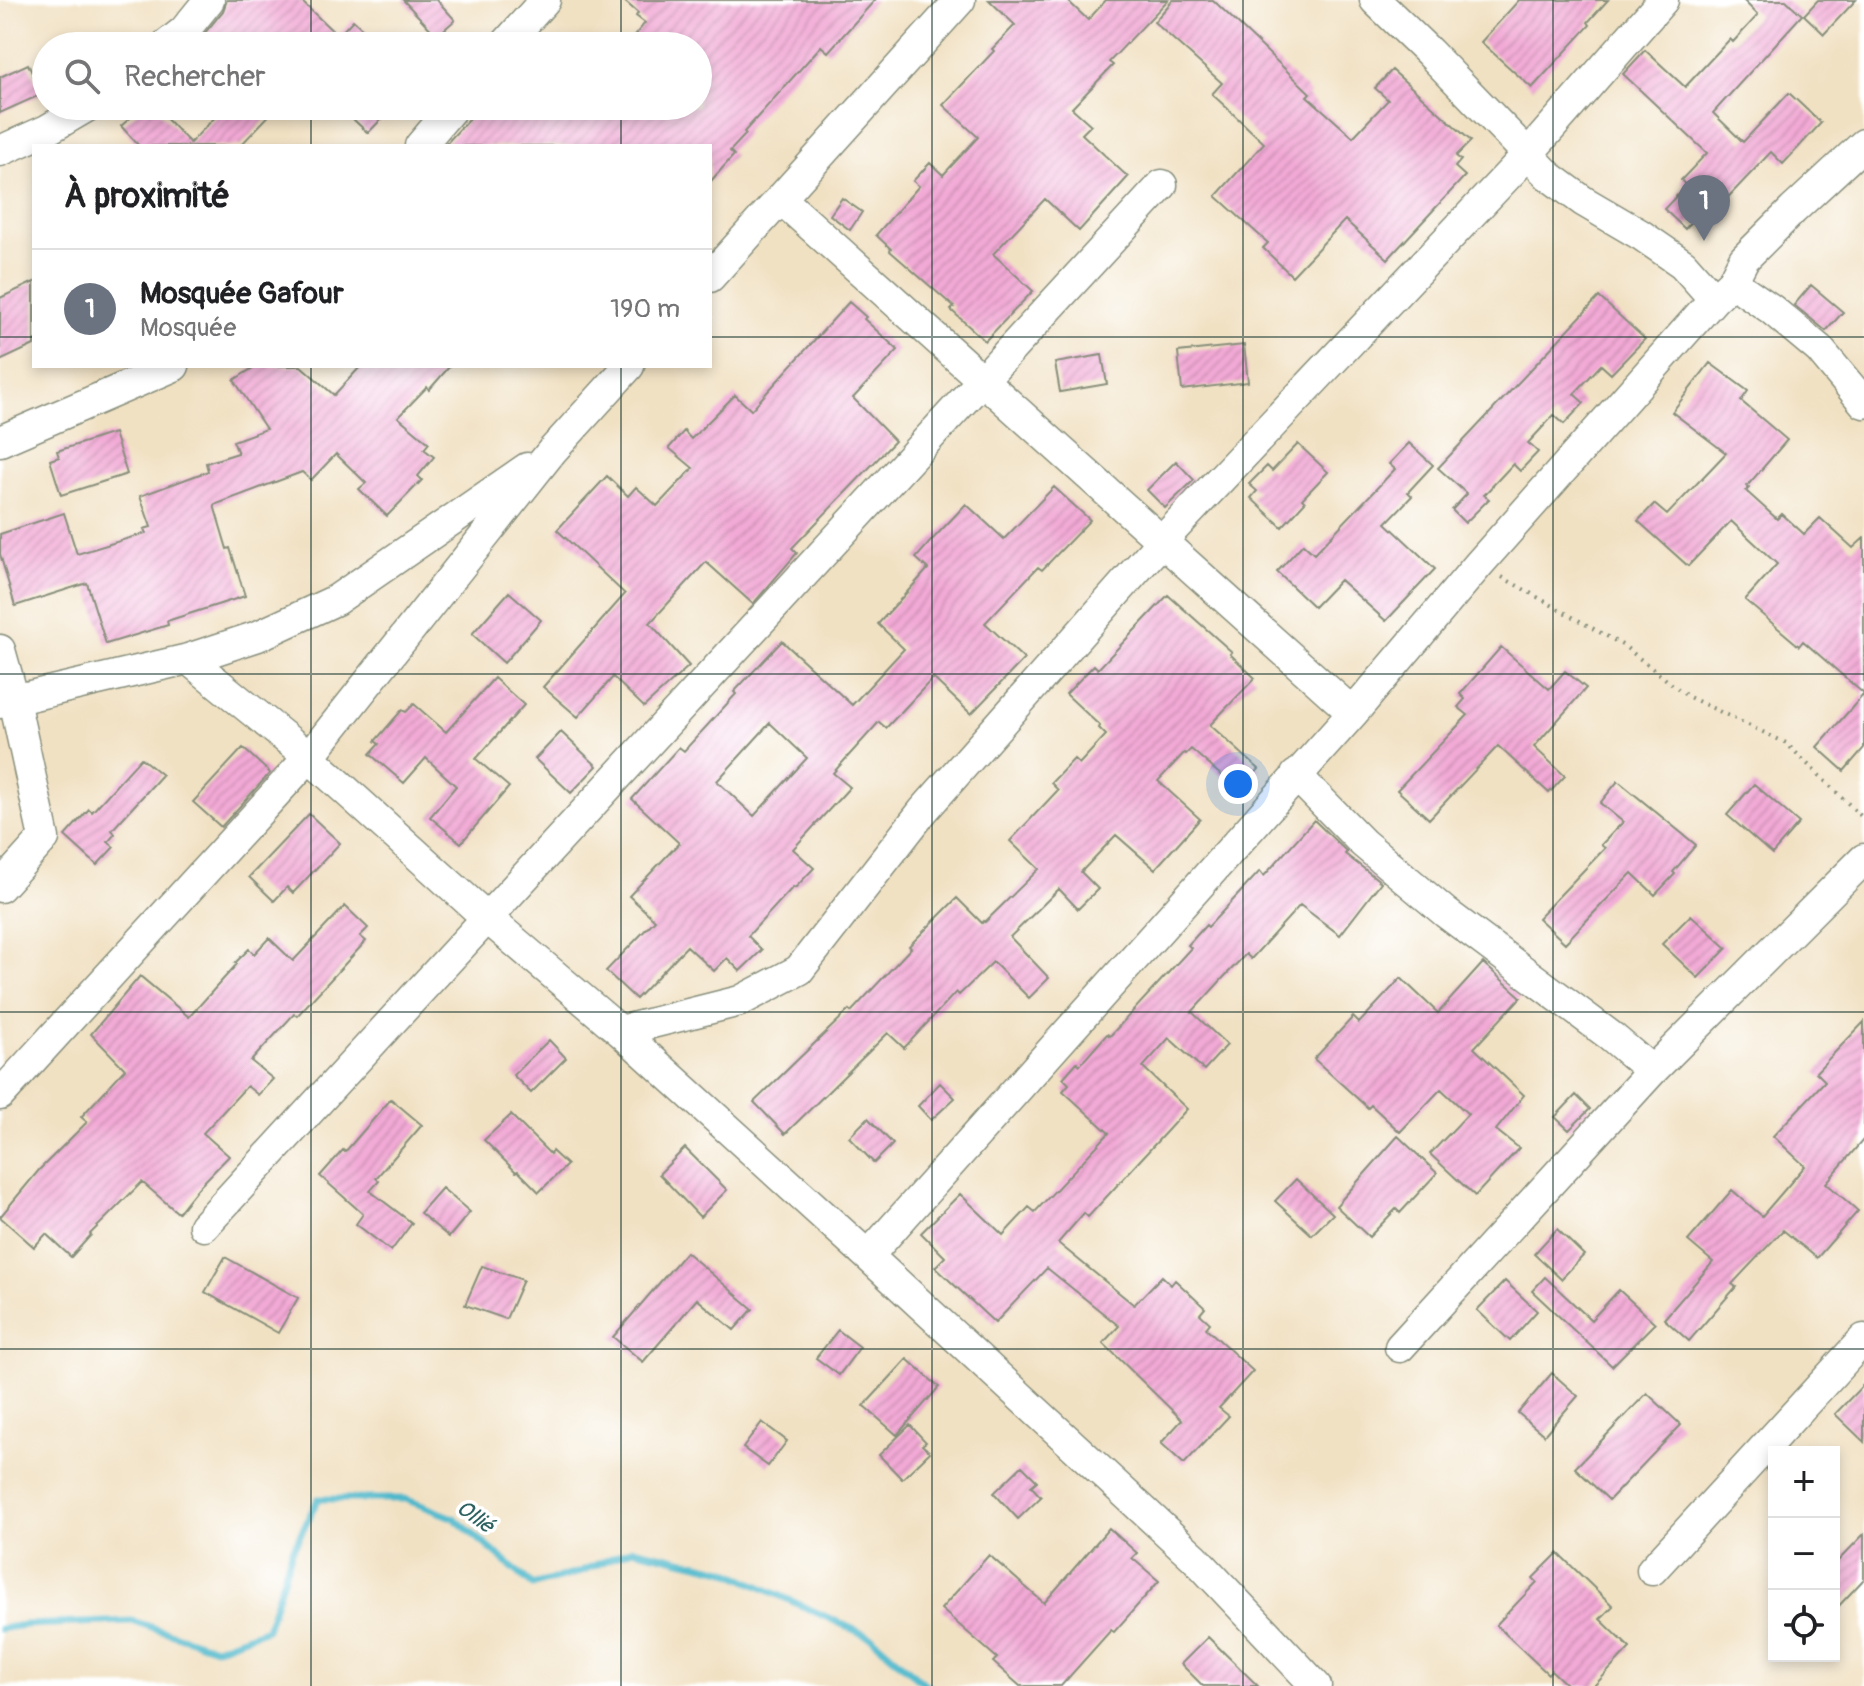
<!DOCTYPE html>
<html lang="fr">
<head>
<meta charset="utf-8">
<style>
	:root { --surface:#fff; --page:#f2f2f2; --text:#202124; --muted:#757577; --line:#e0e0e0; --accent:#1f6fb2 }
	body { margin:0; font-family:Pangolin,sans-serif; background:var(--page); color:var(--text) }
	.controls { position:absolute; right:24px; bottom:24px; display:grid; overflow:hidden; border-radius:0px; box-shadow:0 4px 12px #0003 }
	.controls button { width:72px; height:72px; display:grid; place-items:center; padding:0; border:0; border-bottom:2px solid var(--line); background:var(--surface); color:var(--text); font:40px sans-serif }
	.you { position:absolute; left:1238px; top:784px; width:28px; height:28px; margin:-20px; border:6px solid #fff; border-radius:50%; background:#1a73e8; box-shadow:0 0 0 12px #1a73e833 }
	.badge { display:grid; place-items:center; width:52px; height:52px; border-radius:50%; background:var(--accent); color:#fff; font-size:26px; font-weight:700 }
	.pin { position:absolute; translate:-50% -66px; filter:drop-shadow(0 2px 4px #0008) }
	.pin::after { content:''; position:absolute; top:42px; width:28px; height:24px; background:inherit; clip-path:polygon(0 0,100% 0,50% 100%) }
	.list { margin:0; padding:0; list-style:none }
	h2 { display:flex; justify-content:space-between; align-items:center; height:104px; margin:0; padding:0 32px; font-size:34px }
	h2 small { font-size:26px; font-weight:400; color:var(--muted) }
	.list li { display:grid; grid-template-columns:52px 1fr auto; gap:24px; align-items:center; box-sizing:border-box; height:120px; padding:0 32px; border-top:2px solid var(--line) }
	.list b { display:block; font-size:30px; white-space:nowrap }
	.list p { margin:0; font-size:26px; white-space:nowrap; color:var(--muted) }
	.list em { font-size:26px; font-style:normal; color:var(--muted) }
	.icon { flex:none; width:44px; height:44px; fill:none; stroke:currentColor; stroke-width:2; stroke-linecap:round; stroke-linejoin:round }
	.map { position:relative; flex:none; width:1864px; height:1686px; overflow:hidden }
	.search { position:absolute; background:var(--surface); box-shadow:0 4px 12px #0003; left:32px; top:32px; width:680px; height:88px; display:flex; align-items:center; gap:20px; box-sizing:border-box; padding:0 28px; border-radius:44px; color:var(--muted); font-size:30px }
	.panel { position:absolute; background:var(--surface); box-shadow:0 4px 12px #0003; left:32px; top:144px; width:680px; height:224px; border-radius:0px }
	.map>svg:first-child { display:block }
</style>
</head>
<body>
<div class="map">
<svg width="1864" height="1686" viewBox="0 0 1864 1686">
	<defs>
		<pattern id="building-hatch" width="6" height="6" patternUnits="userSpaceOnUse" patternTransform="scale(2)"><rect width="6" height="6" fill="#f2a9d5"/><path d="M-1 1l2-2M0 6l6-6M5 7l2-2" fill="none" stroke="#cf92b7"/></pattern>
	</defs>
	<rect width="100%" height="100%" fill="#fff"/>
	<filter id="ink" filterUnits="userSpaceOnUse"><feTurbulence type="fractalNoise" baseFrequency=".0125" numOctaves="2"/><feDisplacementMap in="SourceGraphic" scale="16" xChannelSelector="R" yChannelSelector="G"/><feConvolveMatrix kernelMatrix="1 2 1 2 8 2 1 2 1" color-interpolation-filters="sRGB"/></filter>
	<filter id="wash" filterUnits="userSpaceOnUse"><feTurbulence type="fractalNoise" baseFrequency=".006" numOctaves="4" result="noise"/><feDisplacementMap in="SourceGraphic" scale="32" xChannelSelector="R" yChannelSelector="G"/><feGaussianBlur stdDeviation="1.8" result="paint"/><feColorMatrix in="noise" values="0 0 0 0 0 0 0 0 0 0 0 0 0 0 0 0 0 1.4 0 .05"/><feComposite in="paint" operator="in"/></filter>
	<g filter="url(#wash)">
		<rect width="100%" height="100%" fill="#f1e1c3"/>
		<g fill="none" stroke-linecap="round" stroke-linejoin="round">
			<path stroke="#4eb8cb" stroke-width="7" d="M 0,1629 L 24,1625 L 133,1621 L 215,1648 L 267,1629 L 292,1551 L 318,1499 L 405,1499 L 454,1518 L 533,1585 L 577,1573 L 633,1549 L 724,1570 L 872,1638 L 927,1686"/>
		</g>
		<g id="blocks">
			<path fill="url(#building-hatch)" fill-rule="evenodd" d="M 227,0 L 300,0 L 338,36 L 353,20 L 381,46 L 194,46 L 223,11 Z
				M 403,0 L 437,0 L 455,20 L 437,36 Z
				M 623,0 L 875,0 L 828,52 L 821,46 L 744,132 L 746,134 L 730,151 L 734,155 L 710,182 L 710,146 L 444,146 L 481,106 L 698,106 L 698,46 L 626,46 L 645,23 L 636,16 L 638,13 Z
				M 989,0 L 1067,0 L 1088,20 L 1106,0 L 1168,0 L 1109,62 L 1113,65 L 1072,108 L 1091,125 L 1082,134 L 1128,177 L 1079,231 L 1045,199 L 993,254 L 1033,291 L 985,341 L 951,310 L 954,307 L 890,251 L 891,249 L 876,235 L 919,186 L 913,181 L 930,163 L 943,175 L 978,137 L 943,105 L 994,51 L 992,49 L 1015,25 Z
				M 1173,0 L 1213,0 L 1310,93 L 1307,96 L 1353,137 L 1388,100 L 1375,88 L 1392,70 L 1471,141 L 1456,156 L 1461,160 L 1455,167 L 1465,176 L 1388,259 L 1345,220 L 1292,276 L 1263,248 L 1268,243 L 1216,196 L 1264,143 L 1212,94 L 1222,83 L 1154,22 Z
				M 1519,0 L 1608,0 L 1588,22 L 1590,25 L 1532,88 L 1481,42 Z
				M 1743,0 L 1786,0 L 1802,15 L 1713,113 L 1743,142 L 1789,93 L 1821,123 L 1783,164 L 1771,152 L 1714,212 L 1707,205 L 1685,229 L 1664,209 L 1686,186 L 1681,180 L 1707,153 L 1623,74 L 1645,50 L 1685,87 L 1730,39 L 1733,42 L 1758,15 Z
				M 1818,0 L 1856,0 L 1824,34 L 1804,15 Z
				M 28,64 L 42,94 L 0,113 L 0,77 Z
				M 144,106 L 154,106 L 190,143 L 226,106 L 278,106 L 240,146 L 139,146 L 121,126 Z
				M 339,106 L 394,106 L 368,133 Z
				M 842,198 L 862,212 L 850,230 L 830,215 Z
				M 34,282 L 34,345 L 0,361 L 0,298 Z
				M 1811,285 L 1843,312 L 1826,331 L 1794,305 Z
				M 1599,297 L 1645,339 L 1611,374 L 1601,365 L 1574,394 L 1584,403 L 1564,424 L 1554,415 L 1528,443 L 1538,452 L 1520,471 L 1513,464 L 1484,495 L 1489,499 L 1465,523 L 1452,510 L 1467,494 L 1438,468 Z
				M 849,302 L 866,317 L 864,319 L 898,350 L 853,398 L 895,441 L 792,548 L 797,553 L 753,604 L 706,562 L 650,623 L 689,666 L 644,707 L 613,677 L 578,717 L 543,687 L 625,594 L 557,530 L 607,476 L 628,496 L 636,487 L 657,506 L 693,468 L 669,448 L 684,431 L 691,439 L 735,395 L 751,410 Z
				M 1244,345 L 1248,382 L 1182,390 L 1178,352 Z
				M 1102,355 L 1107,384 L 1060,392 L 1055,363 Z
				M 1710,363 L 1748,391 L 1741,401 L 1787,440 L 1747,486 L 1749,488 L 1746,491 L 1777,519 L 1782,514 L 1804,534 L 1820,518 L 1853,548 L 1864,538 L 1864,748 L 1844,771 L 1817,747 L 1864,694 L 1803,641 L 1799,646 L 1745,600 L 1777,564 L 1731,521 L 1688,566 L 1638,521 L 1654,504 L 1667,515 L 1726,453 L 1672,412 Z
				M 256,366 L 301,366 L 334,395 L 361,366 L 450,366 L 429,390 L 427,387 L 398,417 L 429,443 L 424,449 L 434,457 L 418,476 L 422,480 L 387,516 L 359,489 L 366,483 L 336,454 L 311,480 L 302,472 L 214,505 L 227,549 L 230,548 L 245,596 L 167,621 L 168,625 L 106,644 L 87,583 L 15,606 L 0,554 L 0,534 L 64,513 L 77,554 L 146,533 L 144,529 L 151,527 L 140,496 L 208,471 L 206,463 L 238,453 L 233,441 L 266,429 L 234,380 Z
				M 114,433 L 127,474 L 61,495 L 50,460 L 59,457 L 57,451 Z
				M 1409,443 L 1433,465 L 1408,492 L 1412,496 L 1386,523 L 1435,569 L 1386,621 L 1340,580 L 1314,607 L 1277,572 L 1303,544 L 1314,554 L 1395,469 L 1389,464 Z
				M 1298,444 L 1328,472 L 1302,499 L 1305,502 L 1282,527 L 1251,498 L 1257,491 L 1249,484 L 1267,466 L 1272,471 Z
				M 1176,461 L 1194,480 L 1165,508 L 1147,490 Z
				M 1054,487 L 1090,520 L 1042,570 L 1038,567 L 985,623 L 1024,659 L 971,714 L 933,678 L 886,728 L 879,722 L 833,773 L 850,787 L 793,849 L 814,868 L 795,888 L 793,887 L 748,936 L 762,950 L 740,971 L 727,958 L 714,971 L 687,946 L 636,999 L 606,971 L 655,920 L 629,896 L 679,843 L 632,799 L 679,747 L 684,751 L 736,694 L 734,692 L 782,641 L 852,705 L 904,649 L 878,624 L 928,569 L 916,558 L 931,541 L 966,504 L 1004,539 ZM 770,723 L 807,758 L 754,816 L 717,781 Z
				M 509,592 L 541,620 L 504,663 L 472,634 Z
				M 1168,595 L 1232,652 L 1230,654 L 1255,678 L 1210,725 L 1259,769 L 1239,791 L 1191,749 L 1186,754 L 1184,753 L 1158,781 L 1200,819 L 1155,869 L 1116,835 L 1081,872 L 1098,889 L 1078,909 L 1059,889 L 1010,937 L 1049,978 L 1029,998 L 993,962 L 959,995 L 956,992 L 904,1048 L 888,1033 L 785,1134 L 754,1102 L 849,1010 L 851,1012 L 911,948 L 909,946 L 957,898 L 982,923 L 984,921 L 985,922 L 1039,869 L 1010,841 L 1058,790 L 1051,783 L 1074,759 L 1079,764 L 1106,735 L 1099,728 L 1100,726 L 1066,694 L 1094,665 L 1098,669 Z
				M 1501,647 L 1549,689 L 1565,671 L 1586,688 L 1534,747 L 1565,776 L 1549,793 L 1498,746 L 1429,819 L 1397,790 L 1468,715 L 1458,707 L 1465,699 L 1460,694 Z
				M 494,678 L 524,705 L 476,759 L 509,787 L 461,843 L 430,817 L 456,786 L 426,758 L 404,783 L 370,754 L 379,744 L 375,741 L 402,710 L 406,712 L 414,704 L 446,732 Z
				M 561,732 L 597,766 L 571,793 L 535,759 Z
				M 243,748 L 270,773 L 221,827 L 193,802 Z
				M 141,758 L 162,775 L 112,830 L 115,834 L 108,842 L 114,847 L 97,865 L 65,836 L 89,809 L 92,812 Z
				M 1618,781 L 1696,845 L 1673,872 L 1675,874 L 1655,895 L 1632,873 L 1565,943 L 1538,918 L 1605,848 L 1601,845 L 1623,822 L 1600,803 Z
				M 1754,784 L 1799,823 L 1772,854 L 1727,815 Z
				M 309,814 L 340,843 L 293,893 L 287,887 L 274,901 L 249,877 Z
				M 1314,820 L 1347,852 L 1345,854 L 1381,882 L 1340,935 L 1300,905 L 1251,959 L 1246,954 L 1224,977 L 1192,1012 L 1227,1045 L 1204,1070 L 1169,1038 L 1143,1067 L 1187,1109 L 1088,1217 L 1084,1213 L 1058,1243 L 1134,1305 L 1162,1276 L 1171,1285 L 1175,1280 L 1205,1308 L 1200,1314 L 1210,1323 L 1206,1328 L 1253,1371 L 1219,1408 L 1229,1416 L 1184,1464 L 1161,1443 L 1182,1420 L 1103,1343 L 1119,1326 L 1047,1268 L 995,1323 L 935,1267 L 945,1257 L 921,1233 L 960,1194 L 1003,1235 L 1029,1207 L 1035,1212 L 1109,1133 L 1063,1091 L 1069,1084 L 1063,1078 L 1077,1062 L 1080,1065 L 1107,1034 L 1110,1036 L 1191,948 L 1188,945 L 1206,925 L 1208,927 L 1260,871 L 1264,876 Z
				M 345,906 L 368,928 L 360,936 L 366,941 L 297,1016 L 294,1014 L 251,1061 L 273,1079 L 258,1095 L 247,1086 L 203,1133 L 229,1156 L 198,1188 L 178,1213 L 142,1182 L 90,1234 L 91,1235 L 71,1257 L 46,1234 L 34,1247 L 0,1217 L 39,1170 L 87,1122 L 81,1117 L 125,1069 L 91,1034 L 140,976 L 189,1017 L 237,964 L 235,963 L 249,949 L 254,954 L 269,938 L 293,961 Z
				M 1691,915 L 1727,948 L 1698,978 L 1662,944 Z
				M 1483,963 L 1521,997 L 1474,1048 L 1524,1095 L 1496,1130 L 1519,1148 L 1475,1196 L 1430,1154 L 1468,1114 L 1441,1089 L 1400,1132 L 1371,1105 L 1368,1108 L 1314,1059 L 1353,1017 L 1359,1023 L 1401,978 L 1438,1013 Z
				M 1864,1022 L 1864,1139 L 1826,1183 L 1858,1211 L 1817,1258 L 1783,1230 L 1732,1284 L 1736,1287 L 1689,1341 L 1664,1319 L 1713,1262 L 1688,1241 L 1732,1190 L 1762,1216 L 1805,1166 L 1773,1136 L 1825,1081 L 1816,1072 Z
				M 549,1040 L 566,1058 L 531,1093 L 513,1075 Z
				M 940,1083 L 955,1098 L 931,1120 L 918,1106 Z
				M 1576,1095 L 1590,1109 L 1569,1130 L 1555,1117 Z
				M 391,1099 L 422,1125 L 376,1178 L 379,1181 L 370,1191 L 412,1223 L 391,1251 L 356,1224 L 363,1214 L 320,1176 L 343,1150 L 345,1152 Z
				M 511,1115 L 550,1154 L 552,1151 L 567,1165 L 539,1192 L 518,1171 L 516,1172 L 484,1140 Z
				M 868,1118 L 893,1144 L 874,1163 L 849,1137 Z
				M 1398,1136 L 1437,1173 L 1400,1213 L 1396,1209 L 1369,1237 L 1336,1206 Z
				M 685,1148 L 727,1190 L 700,1217 L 659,1174 Z
				M 1296,1179 L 1333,1214 L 1312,1235 L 1275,1201 Z
				M 442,1188 L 470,1212 L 449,1237 L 420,1213 Z
				M 1557,1229 L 1584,1255 L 1561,1279 L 1534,1254 Z
				M 686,1252 L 753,1309 L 734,1330 L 697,1299 L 643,1362 L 613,1337 Z
				M 225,1257 L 298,1298 L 278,1333 L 205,1292 Z
				M 482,1266 L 523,1280 L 506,1319 L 465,1305 Z
				M 1545,1277 L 1591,1320 L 1619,1290 L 1655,1323 L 1612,1366 L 1532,1291 Z
				M 1505,1281 L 1537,1311 L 1510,1341 L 1477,1310 Z
				M 838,1330 L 860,1347 L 839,1375 L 816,1358 Z
				M 907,1359 L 939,1387 L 897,1435 L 864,1406 Z
				M 1552,1373 L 1578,1396 L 1544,1435 L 1518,1413 Z
				M 1864,1384 L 1864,1442 L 1835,1414 Z
				M 1647,1393 L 1681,1425 L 1609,1500 L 1575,1468 Z
				M 762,1422 L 787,1441 L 768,1466 L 743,1448 Z
				M 910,1425 L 926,1442 L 922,1445 L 930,1452 L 902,1479 L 879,1455 Z
				M 1022,1466 L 1037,1481 L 1031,1486 L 1041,1497 L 1018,1519 L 994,1493 Z
				M 1109,1528 L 1137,1553 L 1132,1558 L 1159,1581 L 1114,1632 L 1111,1630 L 1061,1686 L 1020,1686 L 993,1662 L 997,1658 L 941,1609 L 989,1555 L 1044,1603 Z
				M 1864,1534 L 1864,1579 L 1834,1611 L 1834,1565 Z
				M 1558,1553 L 1613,1606 L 1600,1619 L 1630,1648 L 1594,1686 L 1568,1686 L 1551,1670 L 1548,1674 L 1496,1625 L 1537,1582 L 1533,1578 Z
				M 1208,1637 L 1258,1686 L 1203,1686 L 1181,1664 Z"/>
		</g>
	</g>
	<g filter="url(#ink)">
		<use href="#blocks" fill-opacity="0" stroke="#888f7c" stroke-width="2"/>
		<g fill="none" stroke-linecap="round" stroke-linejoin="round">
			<defs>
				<path id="minor" d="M 1375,0 L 1429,52 L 1549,176 L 1583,201 L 1641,235 L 1683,264 L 1714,299
					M 165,46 L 184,31 L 209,0
					M 504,46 L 545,0
					M 1864,144 L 1793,210 L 1744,259 L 1732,282 L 1771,309 L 1819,349 L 1864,403
					M 420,146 L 454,106
					M 0,151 L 47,130 L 88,106
					M 781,199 L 1353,713
					M 710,277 L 960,0
					M 0,441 L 174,366
					M 0,650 L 14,700 L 44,838 L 0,887
					M 188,659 L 309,757 L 486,917 L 620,1031 L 868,1256 L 1195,1558 L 1316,1686
					M 0,703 L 188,659 L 258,636 L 336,600 L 527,468
					M 1296,775 L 1363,843 L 1446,913 L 1612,1037 L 1652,1071
					M 620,1031 L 740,1001 L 799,970 L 923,811 L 1162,541 L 1528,154 L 1663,0
					M 0,1095 L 309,757 L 552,451 L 629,366
					M 204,1226 C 522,878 844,534 1162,185
					M 868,1256 L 1353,713 L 1479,564 L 1714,299 L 1732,282
					M 1400,1347 L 1652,1071 L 1864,859
					M 1652,1570 L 1864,1339"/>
			</defs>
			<use href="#minor" stroke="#888f7c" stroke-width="33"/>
			<path stroke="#888f7c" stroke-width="4" stroke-dasharray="2 6" stroke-linecap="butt" d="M 1502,577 L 1624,646 L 1687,696 L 1786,743 L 1864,819"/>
			<use href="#minor" stroke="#fff" stroke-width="30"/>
		</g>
	</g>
	<path fill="none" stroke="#1f3d34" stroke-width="2" stroke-opacity="0.55" d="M 311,0 L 311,46M 621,0 L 621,46M 932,0 L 932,1686M 1243,0 L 1243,1686M 1553,0 L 1553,1686M 311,106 L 311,146M 621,106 L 621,146M 0,337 L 34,337M 710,337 L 1864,337M 311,366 L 311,1686M 621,366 L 621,1686M 0,674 L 1864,674M 0,1012 L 1864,1012M 0,1349 L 1864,1349"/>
	<g text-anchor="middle" stroke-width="7" stroke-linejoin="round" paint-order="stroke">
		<g font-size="22" font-style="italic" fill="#2d6261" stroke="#fff">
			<text transform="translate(476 1516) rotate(36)" y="8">Ollié</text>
		</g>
	</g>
</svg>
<div class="controls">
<button>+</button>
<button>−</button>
<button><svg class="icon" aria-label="locate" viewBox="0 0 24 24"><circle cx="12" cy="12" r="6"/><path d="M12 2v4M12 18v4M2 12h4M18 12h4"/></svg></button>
</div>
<div class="you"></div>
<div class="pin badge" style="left:1704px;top:241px;background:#6b7280">1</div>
<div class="search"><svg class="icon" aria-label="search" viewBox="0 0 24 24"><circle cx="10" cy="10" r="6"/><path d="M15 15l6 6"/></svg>Rechercher</div>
<section class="panel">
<h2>À proximité<small></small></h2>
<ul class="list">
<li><span class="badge" style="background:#6b7280">1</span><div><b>Mosquée Gafour</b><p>Mosquée</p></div><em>190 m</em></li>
</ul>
</section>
</div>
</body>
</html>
